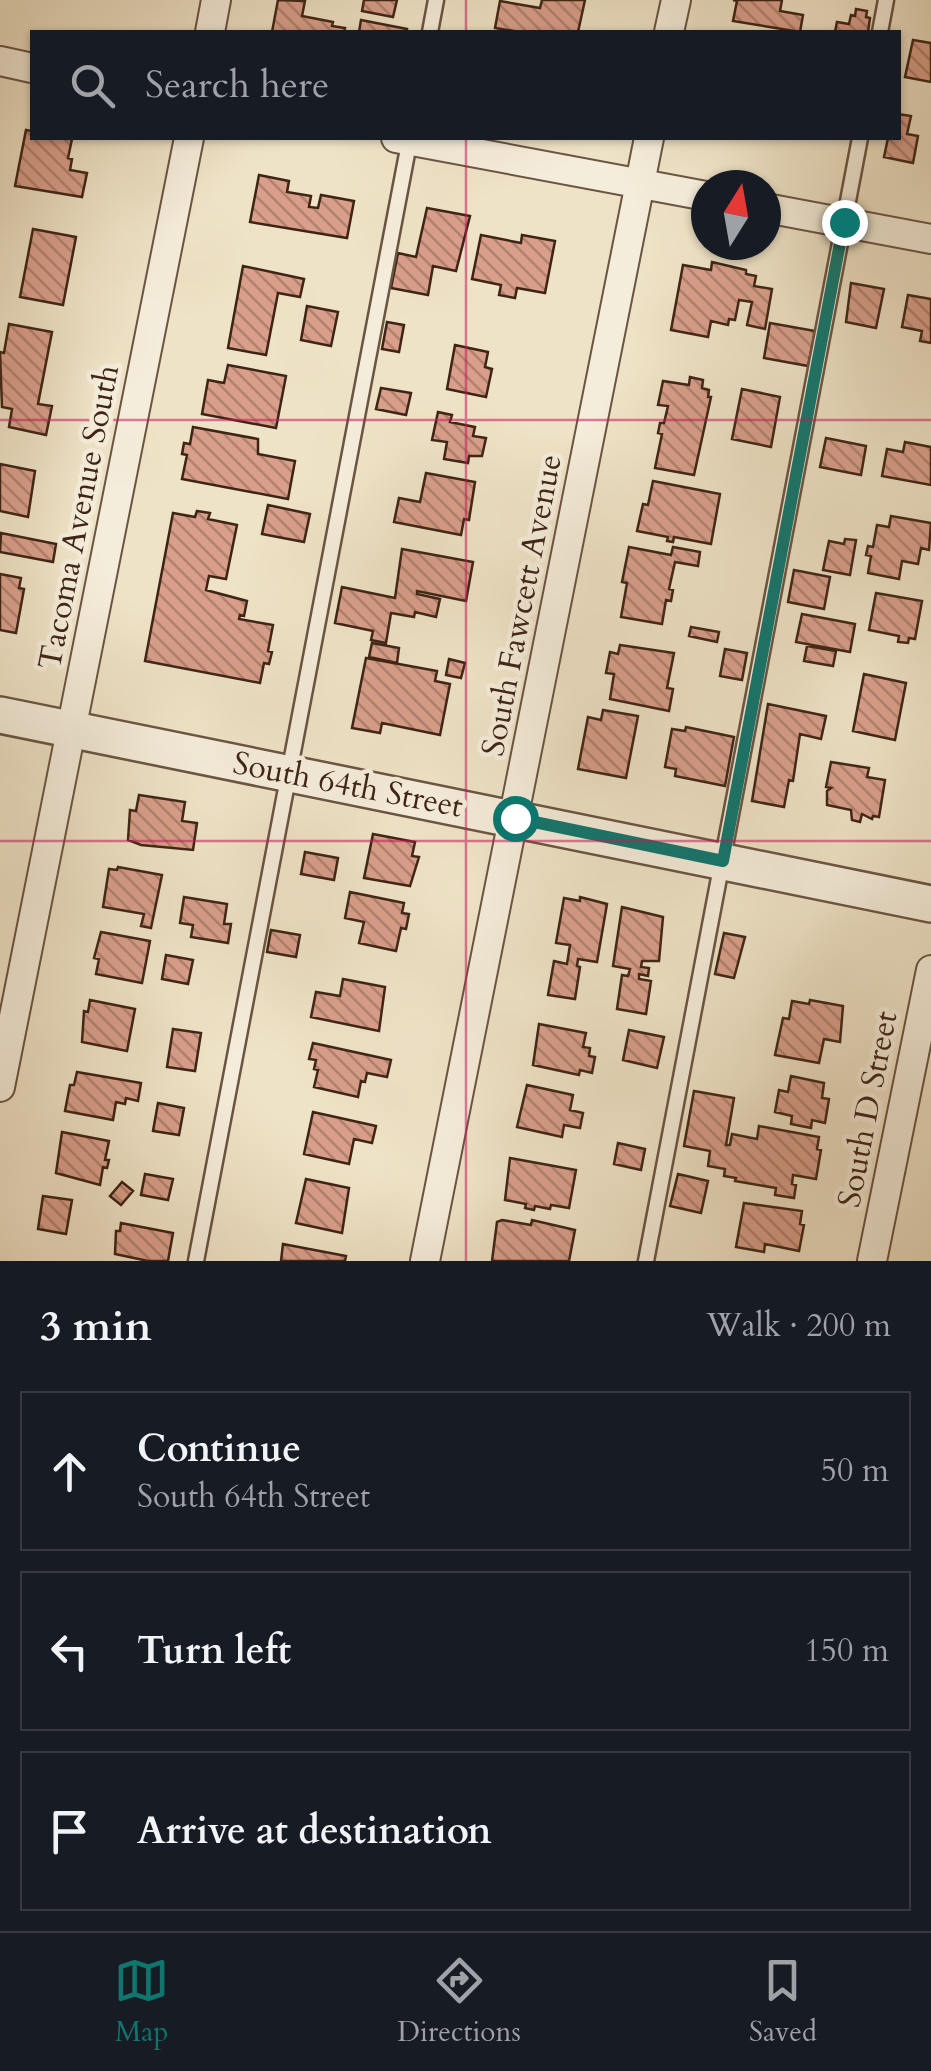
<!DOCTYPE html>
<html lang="en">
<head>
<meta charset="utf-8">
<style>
	:root { --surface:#171b24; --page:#20242c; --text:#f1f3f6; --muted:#9ea1a6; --line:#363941; --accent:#0f766e }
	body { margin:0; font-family:Cardo,serif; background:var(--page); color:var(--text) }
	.compass { position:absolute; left:691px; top:170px; width:90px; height:90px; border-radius:50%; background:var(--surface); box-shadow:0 2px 8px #0004; rotate:11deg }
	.stop { position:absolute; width:30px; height:30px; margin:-22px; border:8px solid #0f766e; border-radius:50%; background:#fff }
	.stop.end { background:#0f766e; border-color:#fff; box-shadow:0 2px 10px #0008 }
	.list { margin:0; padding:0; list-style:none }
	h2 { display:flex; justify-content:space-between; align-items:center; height:130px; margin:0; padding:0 40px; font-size:42px }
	h2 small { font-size:32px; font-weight:400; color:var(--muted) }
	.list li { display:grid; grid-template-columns:65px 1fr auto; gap:30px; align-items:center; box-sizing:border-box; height:160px; margin:0 20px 20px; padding:0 20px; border:2px solid var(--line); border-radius:0px }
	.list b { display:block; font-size:38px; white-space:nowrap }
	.list p { margin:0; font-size:32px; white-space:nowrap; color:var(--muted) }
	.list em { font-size:32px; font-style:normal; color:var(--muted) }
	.icon { flex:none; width:55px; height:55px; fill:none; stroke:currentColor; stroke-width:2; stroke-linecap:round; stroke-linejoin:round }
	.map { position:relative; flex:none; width:931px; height:1261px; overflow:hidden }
	.search { position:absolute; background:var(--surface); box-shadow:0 2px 8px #0004; left:30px; right:30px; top:30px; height:110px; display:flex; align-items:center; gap:25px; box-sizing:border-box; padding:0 35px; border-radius:0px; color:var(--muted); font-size:38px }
	.sheet { height:670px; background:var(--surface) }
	nav { display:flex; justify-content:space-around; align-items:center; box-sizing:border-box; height:140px; border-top:2px solid var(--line); background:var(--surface); font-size:28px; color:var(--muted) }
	nav a { display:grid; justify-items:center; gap:5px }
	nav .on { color:var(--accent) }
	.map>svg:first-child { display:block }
</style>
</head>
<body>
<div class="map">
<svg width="931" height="1261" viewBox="0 0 931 1261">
	<defs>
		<pattern id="building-back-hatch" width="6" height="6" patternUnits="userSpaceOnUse" patternTransform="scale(2.5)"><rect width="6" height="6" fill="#d99f8b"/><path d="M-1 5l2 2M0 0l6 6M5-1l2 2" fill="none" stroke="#b18170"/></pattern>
	</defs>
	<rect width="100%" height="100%" fill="#efe3c7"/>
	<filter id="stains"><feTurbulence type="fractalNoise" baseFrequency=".002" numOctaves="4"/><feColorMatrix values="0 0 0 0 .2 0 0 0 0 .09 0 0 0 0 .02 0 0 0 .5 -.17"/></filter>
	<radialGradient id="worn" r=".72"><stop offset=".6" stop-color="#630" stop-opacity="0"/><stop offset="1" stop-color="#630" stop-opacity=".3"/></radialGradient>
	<path fill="url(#building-back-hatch)" stroke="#3e2415" stroke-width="2.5" d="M 278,0 L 305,1 L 302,16 L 333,22 L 332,26 L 345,28 L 344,32 L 272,32 Z
		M 364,0 L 397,0 L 393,17 L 362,11 Z
		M 542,0 L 585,0 L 578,32 L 520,32 L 495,28 L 500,1 L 540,8 Z
		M 733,0 L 782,0 L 780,11 L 803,15 L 800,32 L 733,21 L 737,1 Z
		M 856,9 L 867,11 L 866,17 L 870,18 L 868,32 L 835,32 L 837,22 L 849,24 L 851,15 L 855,16 Z
		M 361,20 L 407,29 L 406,32 L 359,32 Z
		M 913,40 L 931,43 L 931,82 L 905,77 Z
		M 898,114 L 911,116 L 907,134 L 918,136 L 913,163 L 884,157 L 888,138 L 898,138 Z
		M 26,130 L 32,131 L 32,138 L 72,139 L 68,158 L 72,159 L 70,170 L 87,173 L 82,197 L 15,186 Z
		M 259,175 L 289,181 L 287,192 L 311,196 L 309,207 L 318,208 L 321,195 L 354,201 L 347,238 L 250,222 Z
		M 427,208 L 470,216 L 456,271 L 433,266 L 428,295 L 391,288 L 398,253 L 416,257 Z
		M 33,229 L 76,237 L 63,305 L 20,297 Z
		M 481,235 L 521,243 L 522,235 L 555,241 L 545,293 L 517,288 L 515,298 L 499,295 L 501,285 L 472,279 Z
		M 712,262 L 746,270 L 746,274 L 756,276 L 754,286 L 772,289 L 765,329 L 747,325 L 752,302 L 739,300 L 735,320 L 729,319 L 728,325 L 711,321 L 708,337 L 671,330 L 683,265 L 711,270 Z
		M 243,266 L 304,279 L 300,297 L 278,293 L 266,355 L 228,348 Z
		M 851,283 L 884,289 L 876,328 L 846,322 Z
		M 908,295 L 931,299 L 931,343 L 920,341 L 922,331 L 902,327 Z
		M 307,306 L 338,312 L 331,346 L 301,340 Z
		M 387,322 L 404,325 L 399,352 L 382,349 Z
		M 770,323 L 815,331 L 808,366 L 764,358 Z
		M 9,324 L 52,332 L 38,404 L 52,406 L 46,435 L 9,427 L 12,409 L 2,407 L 0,352 L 4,353 Z
		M 455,345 L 488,352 L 485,367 L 492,369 L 486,397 L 447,389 Z
		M 228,365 L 286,376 L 276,428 L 202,414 L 208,380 L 224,383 Z
		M 690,377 L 703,380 L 702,388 L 709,390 L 708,397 L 711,397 L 694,475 L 655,468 L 662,434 L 658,433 L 660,423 L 664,423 L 668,406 L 658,405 L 663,381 L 689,385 Z
		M 381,388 L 411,393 L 406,415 L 376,409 Z
		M 742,389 L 780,397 L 771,447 L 732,439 Z
		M 438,412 L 452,415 L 450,422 L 475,427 L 473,436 L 486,438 L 482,456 L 469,456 L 468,463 L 444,459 L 447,442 L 432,440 Z
		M 193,427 L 258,439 L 258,454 L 295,461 L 288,499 L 182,479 L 187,455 L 182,454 L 184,443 L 190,444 Z
		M 826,438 L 866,446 L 861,475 L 820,467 Z
		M 905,442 L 931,447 L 931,485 L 882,476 L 887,449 L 903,452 Z
		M 0,464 L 35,471 L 28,517 L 0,511 Z
		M 426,473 L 475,482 L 469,520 L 464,519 L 461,535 L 394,522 L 399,498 L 420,502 Z
		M 653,481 L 720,494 L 711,544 L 674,537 L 673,542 L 667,541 L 668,537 L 637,531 L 643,504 L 648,505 Z
		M 268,505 L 310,514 L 304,542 L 262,534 Z
		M 197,511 L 210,513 L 208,519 L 237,525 L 226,579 L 209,576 L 206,590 L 247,601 L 244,616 L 240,615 L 239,619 L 273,625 L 268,651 L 272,652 L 269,664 L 264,663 L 260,683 L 145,661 L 173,513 L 195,517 Z
		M 891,516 L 931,523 L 929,550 L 921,548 L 918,564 L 902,561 L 899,579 L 868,573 L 871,556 L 866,555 L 868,546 L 873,547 L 877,525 L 889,527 Z
		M 1,533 L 56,544 L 53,562 L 0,552 Z
		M 845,539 L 856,540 L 850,575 L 823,570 L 829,541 L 844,544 Z
		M 629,547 L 671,555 L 673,547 L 700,552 L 698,566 L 675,562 L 669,589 L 673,590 L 671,601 L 666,600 L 662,624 L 621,617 L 627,583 L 622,582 Z
		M 402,549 L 473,562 L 466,601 L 417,591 L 417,594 L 440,599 L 436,617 L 415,612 L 414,617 L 391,613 L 386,643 L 371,640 L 373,631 L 335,623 L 342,587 L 395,598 Z
		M 794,570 L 830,577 L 824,609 L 788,602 Z
		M 0,574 L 21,578 L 19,588 L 24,589 L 16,633 L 0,630 Z
		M 876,593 L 922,601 L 915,639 L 909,638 L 908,643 L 898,642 L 899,636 L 869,630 Z
		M 802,614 L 855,624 L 850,652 L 796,642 Z
		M 691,627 L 719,632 L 717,642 L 689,636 Z
		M 372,643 L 399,648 L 397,663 L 369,657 Z
		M 620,645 L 674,653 L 667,688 L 673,689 L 669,711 L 610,699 L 614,674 L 606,673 L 610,652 L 618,654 Z
		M 807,646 L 836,651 L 833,666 L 804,661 Z
		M 725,649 L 747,653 L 742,680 L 720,676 Z
		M 366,658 L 437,671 L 435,681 L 450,684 L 440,735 L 382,723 L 380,733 L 352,728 Z
		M 449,659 L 465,663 L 461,678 L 446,675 Z
		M 864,674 L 906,683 L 895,740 L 853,731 Z
		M 768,704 L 826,716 L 821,739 L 800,734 L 793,781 L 789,780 L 784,807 L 752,801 Z
		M 603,710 L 638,716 L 626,778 L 578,769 L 588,717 L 601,720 Z
		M 686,727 L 734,737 L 725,786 L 675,776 L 676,769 L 665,767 L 672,729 L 685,731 Z
		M 831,762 L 869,768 L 867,777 L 885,780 L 879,817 L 873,816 L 872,819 L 862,814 L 860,822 L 852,820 L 851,810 L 827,805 L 827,791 L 831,788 L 826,787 Z
		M 139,795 L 185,802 L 182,821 L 197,823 L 193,850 L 141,845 L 128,840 L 130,810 L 136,811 Z
		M 373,834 L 415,842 L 412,856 L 419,857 L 410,886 L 364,878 Z
		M 305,852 L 338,858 L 334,880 L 301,874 Z
		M 118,867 L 162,875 L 151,928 L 141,926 L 144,914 L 103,907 L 109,869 L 117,870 Z
		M 350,892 L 404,903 L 402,913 L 409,914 L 406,929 L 401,928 L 396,951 L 359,943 L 364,922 L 345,918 Z
		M 184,897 L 227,904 L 224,924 L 231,924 L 228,943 L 191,937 L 193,925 L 180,923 Z
		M 580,897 L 607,904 L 597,962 L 578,959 L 577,966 L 580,967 L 575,999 L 548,995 L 554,961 L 567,964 L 570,945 L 556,943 L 564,898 L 580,901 Z
		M 622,907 L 663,917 L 659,961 L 642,961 L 641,967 L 649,968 L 648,976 L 639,974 L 639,979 L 651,981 L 646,1014 L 617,1009 L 622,975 L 628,976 L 630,969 L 613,966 Z
		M 271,930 L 300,935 L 296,957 L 267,952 Z
		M 101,932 L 150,941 L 142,983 L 96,974 L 99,959 L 94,958 Z
		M 724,933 L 745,937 L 734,978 L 715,974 Z
		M 166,955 L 193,960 L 188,984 L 162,979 Z
		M 343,979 L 385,987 L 379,1031 L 311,1017 L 316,992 L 340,996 Z
		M 90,1000 L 135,1009 L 127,1051 L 82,1042 L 84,1011 L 88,1012 Z
		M 810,1000 L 843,1006 L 840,1042 L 824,1039 L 819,1063 L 775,1055 L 783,1018 L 789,1019 L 792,1001 L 809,1004 Z
		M 539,1024 L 586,1033 L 583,1047 L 590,1048 L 589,1056 L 595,1057 L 592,1073 L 580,1070 L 579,1075 L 533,1065 Z
		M 173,1029 L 201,1033 L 195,1071 L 167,1067 Z
		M 629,1030 L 664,1037 L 657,1068 L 623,1060 Z
		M 313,1043 L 391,1060 L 387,1077 L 367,1073 L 365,1082 L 361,1081 L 358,1097 L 314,1087 L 318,1070 L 314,1069 L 316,1060 L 309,1059 Z
		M 77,1072 L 141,1083 L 138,1101 L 126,1098 L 125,1104 L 116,1102 L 113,1120 L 65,1111 L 70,1085 L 74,1085 Z
		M 791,1076 L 824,1083 L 822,1098 L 829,1099 L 825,1123 L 812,1120 L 811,1128 L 791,1124 L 792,1116 L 775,1112 L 779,1090 L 788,1092 Z
		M 527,1085 L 573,1095 L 570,1110 L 583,1113 L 580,1128 L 564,1125 L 562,1137 L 517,1127 Z
		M 694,1091 L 734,1098 L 726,1145 L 730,1145 L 732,1134 L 757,1139 L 759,1126 L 819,1137 L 817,1149 L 821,1150 L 816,1179 L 793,1175 L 792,1184 L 796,1185 L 794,1198 L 775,1195 L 776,1188 L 735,1181 L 736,1178 L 724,1176 L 725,1169 L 708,1166 L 710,1151 L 684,1146 Z
		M 158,1103 L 184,1108 L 179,1135 L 153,1131 Z
		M 313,1112 L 376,1126 L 372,1143 L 354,1139 L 349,1164 L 304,1154 Z
		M 62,1132 L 109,1141 L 105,1160 L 109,1160 L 107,1168 L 103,1167 L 100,1185 L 56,1173 Z
		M 618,1143 L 645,1149 L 641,1170 L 614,1164 Z
		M 510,1158 L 576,1170 L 569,1208 L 551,1205 L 550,1209 L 535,1206 L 534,1210 L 525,1208 L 526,1204 L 505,1200 Z
		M 145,1174 L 173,1179 L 168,1200 L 141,1195 Z
		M 678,1174 L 708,1181 L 701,1213 L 670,1206 Z
		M 306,1179 L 349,1188 L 342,1233 L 296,1223 Z
		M 122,1182 L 133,1191 L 121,1205 L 110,1196 Z
		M 43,1196 L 72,1200 L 66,1234 L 38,1229 Z
		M 744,1203 L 802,1211 L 800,1224 L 804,1225 L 799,1251 L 765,1244 L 764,1252 L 736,1247 Z
		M 502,1220 L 531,1225 L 532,1220 L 575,1230 L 569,1261 L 492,1261 L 497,1222 Z
		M 121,1223 L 173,1233 L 168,1261 L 148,1261 L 115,1254 L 116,1231 L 120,1231 Z
		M 283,1244 L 346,1256 L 345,1261 L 281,1261 Z"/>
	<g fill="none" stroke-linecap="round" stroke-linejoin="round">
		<defs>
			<path id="service" d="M 430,32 L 436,0
				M 880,32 L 886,0
				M 196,1261 L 410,138
				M 646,1261 L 860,138"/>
			<path id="minor" d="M 210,32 L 216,0
				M 669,32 L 676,0
				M 0,61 L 32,68
				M 396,138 L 706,196
				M 766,208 L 931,239
				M 0,1087 L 189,138
				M 425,1261 L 649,138
				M 872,1261 L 931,970"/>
			<path id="tertiary" d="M 0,715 L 931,904"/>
		</defs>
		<use href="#service" stroke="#6a5442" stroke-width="19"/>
		<use href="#minor" stroke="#6a5442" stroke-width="32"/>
		<use href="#tertiary" stroke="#6a5442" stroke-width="40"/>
		<use href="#service" stroke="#f5eddb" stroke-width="14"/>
		<use href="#minor" stroke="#f5eddb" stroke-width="28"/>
		<use href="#tertiary" stroke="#f5eddb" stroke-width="35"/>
	</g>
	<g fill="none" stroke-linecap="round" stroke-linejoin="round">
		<path stroke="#0f766e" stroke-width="12" d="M 515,818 L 723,861 L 844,222"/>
	</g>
	<path fill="none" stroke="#c2185b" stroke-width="2.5" stroke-opacity="0.55" d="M 466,0 L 466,32M 466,138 L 466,1261M 0,420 L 931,420M 0,841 L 931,841"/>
	<g text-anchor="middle" stroke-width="9" stroke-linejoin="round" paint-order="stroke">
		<g font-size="32" fill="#3e2415" stroke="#f5eddb">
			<text transform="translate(78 517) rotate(-79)" y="11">Tacoma Avenue South</text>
			<text transform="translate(521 605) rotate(-79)" y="11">South Fawcett Avenue</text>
			<text transform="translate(348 784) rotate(11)" y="11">South 64th Street</text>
			<text transform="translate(867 1109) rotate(-79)" y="11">South D Street</text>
		</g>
	</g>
	<rect width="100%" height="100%" filter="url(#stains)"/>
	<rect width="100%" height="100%" fill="url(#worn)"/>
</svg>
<svg class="compass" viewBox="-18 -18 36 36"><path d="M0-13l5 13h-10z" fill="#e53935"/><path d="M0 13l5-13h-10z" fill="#9ea1a6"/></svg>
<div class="stop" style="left:515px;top:818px"></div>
<div class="stop end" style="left:844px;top:222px"></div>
<div class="search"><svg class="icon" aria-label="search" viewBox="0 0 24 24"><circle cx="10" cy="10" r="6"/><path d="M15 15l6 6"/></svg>Search here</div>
</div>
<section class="sheet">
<h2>3 min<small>Walk · 200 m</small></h2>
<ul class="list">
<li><svg class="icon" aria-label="ahead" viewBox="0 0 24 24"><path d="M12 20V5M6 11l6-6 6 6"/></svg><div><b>Continue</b><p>South 64th Street</p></div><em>50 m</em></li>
<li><svg class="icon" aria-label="left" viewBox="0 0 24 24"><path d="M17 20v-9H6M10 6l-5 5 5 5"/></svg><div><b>Turn left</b></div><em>150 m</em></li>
<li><svg class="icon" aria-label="arrive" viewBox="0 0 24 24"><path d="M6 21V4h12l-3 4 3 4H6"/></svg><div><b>Arrive at destination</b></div></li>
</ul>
</section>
<nav>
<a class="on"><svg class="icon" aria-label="map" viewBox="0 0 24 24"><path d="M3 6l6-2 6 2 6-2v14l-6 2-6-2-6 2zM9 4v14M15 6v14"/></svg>Map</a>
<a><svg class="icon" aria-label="directions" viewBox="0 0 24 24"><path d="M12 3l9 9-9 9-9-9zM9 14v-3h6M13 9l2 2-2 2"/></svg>Directions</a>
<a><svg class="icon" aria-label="saved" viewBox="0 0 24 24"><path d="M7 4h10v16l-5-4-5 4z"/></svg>Saved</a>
</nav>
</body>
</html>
